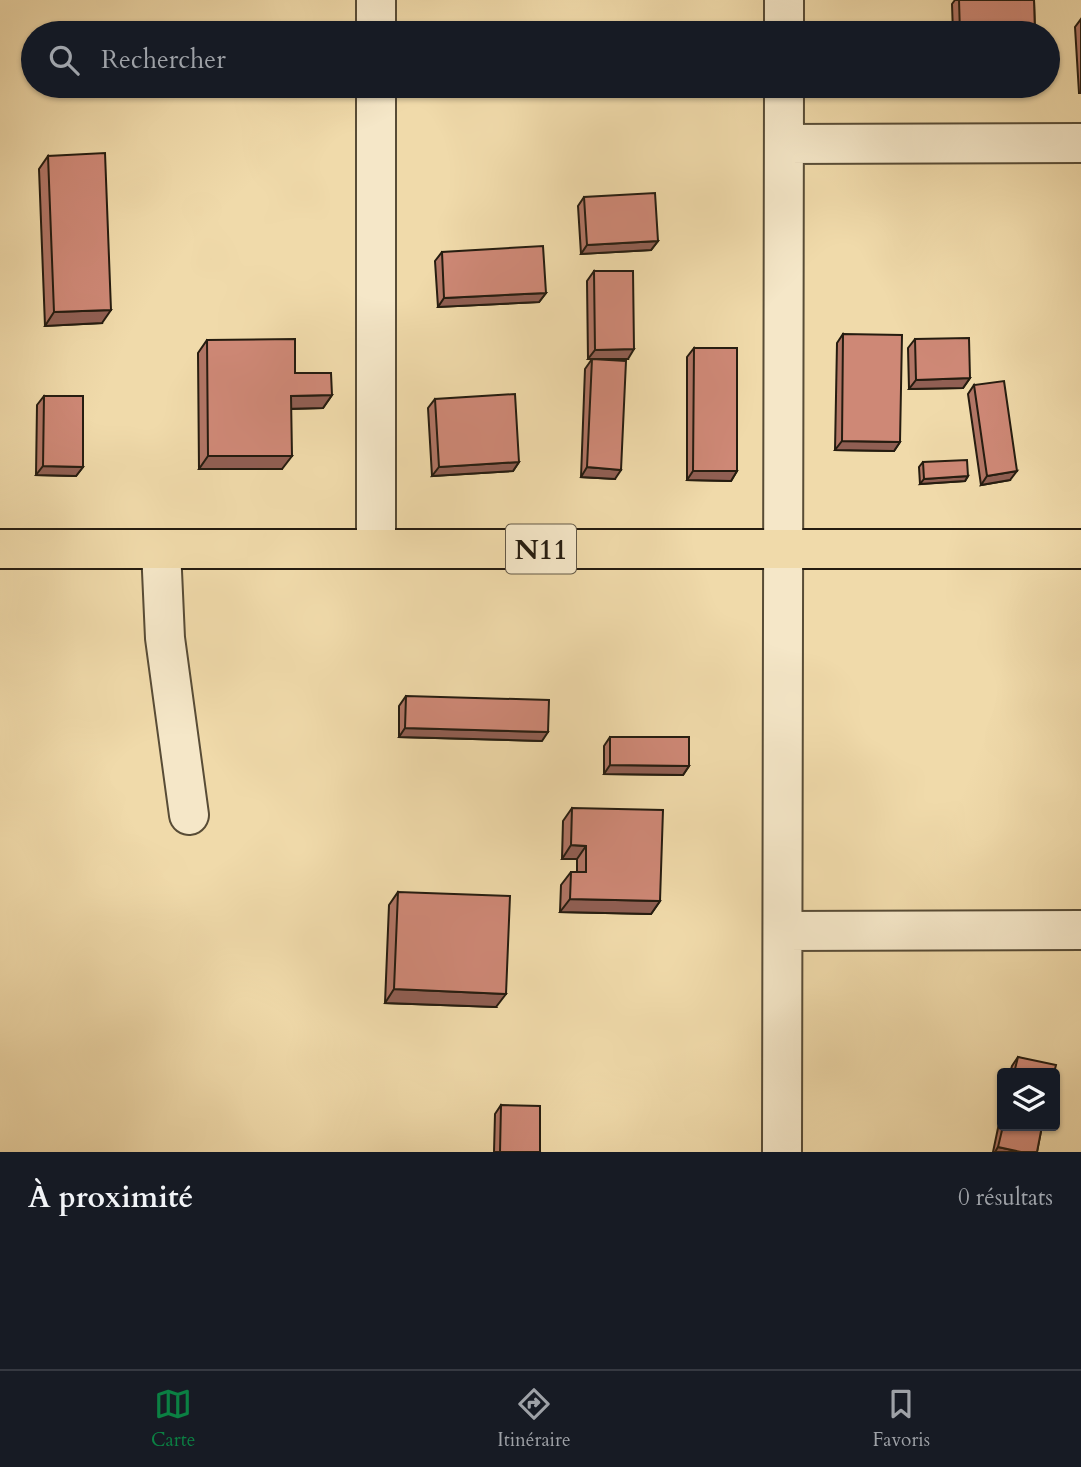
<!DOCTYPE html>
<html lang="fr">
<head>
<meta charset="utf-8">
<style>
	:root { --surface:#171b24; --page:#242831; --text:#f1f3f6; --muted:#9ea1a6; --line:#363941; --accent:#0b8043 }
	body { margin:0; font-family:Cardo,serif; background:var(--page); color:var(--text) }
	.controls { position:absolute; right:21px; bottom:21px; display:grid; overflow:hidden; border-radius:7px; box-shadow:0 2px 5px #0004 }
	.controls button { width:63px; height:63px; display:grid; place-items:center; padding:0; border:0; border-bottom:2px solid var(--line); background:var(--surface); color:var(--text); font:35px sans-serif }
	.list { margin:0; padding:0; list-style:none }
	h2 { display:flex; justify-content:space-between; align-items:center; height:91px; margin:0; padding:0 28px; font-size:30px }
	h2 small { font-size:23px; font-weight:400; color:var(--muted) }
	.icon { flex:none; width:38px; height:38px; fill:none; stroke:currentColor; stroke-width:2; stroke-linecap:round; stroke-linejoin:round }
	.map { position:relative; flex:none; width:1081px; height:1152px; overflow:hidden }
	.search { position:absolute; background:var(--surface); box-shadow:0 2px 5px #0004; left:21px; right:21px; top:21px; height:77px; display:flex; align-items:center; gap:18px; box-sizing:border-box; padding:0 24px; border-radius:38px; color:var(--muted); font-size:26px }
	.sheet { height:217px; background:var(--surface) }
	nav { display:flex; justify-content:space-around; align-items:center; box-sizing:border-box; height:98px; border-top:2px solid var(--line); background:var(--surface); font-size:19px; color:var(--muted) }
	nav a { display:grid; justify-items:center; gap:4px }
	nav .on { color:var(--accent) }
	.map>svg:first-child { display:block }
</style>
</head>
<body>
<div class="map">
<svg width="1081" height="1152" viewBox="0 0 1081 1152">
	<rect width="100%" height="100%" fill="#f0daaa"/>
	<filter id="stains"><feTurbulence type="fractalNoise" baseFrequency=".00286" numOctaves="4"/><feColorMatrix values="0 0 0 0 .2 0 0 0 0 .09 0 0 0 0 .02 0 0 0 .5 -.17"/></filter>
	<radialGradient id="worn" r=".72"><stop offset=".6" stop-color="#630" stop-opacity="0"/><stop offset="1" stop-color="#630" stop-opacity=".3"/></radialGradient>
	<g fill="none" stroke-linecap="round" stroke-linejoin="round">
		<defs>
			<path id="minor" d="M 376,33 L 376,0
				M 784,33 L 784,0
				M 784,144 L 1081,143
				M 161,549 L 165,638 L 189,815
				M 376,549 L 376,86
				M 783,931 L 1081,930
				M 782,1152 L 784,86"/>
			<path id="major" d="M 0,549 L 1081,549"/>
		</defs>
		<use href="#minor" stroke="#584c36" stroke-width="42"/>
		<use href="#major" stroke="#251c10" stroke-width="42"/>
		<use href="#minor" stroke="#f5e7c8" stroke-width="38"/>
		<use href="#major" stroke="#f0daaa" stroke-width="38"/>
	</g>
	<path fill="#b17565" stroke="#251c10" stroke-width="2" d="M 955,0 L 1034,0 L 1035,33 L 953,33 L 952,4 Z
		M 1081,19 L 1081,93 L 1079,93 L 1075,27 Z
		M 48,156 L 102,323 L 45,326 L 39,169 Z
		M 584,197 L 658,241 L 651,250 L 581,254 L 578,206 Z
		M 442,252 L 546,293 L 539,302 L 438,307 L 435,261 Z
		M 594,271 L 628,359 L 588,359 L 587,281 Z
		M 843,334 L 900,442 L 894,451 L 835,450 L 837,343 Z
		M 915,339 L 970,378 L 963,388 L 909,389 L 908,348 Z
		M 207,340 L 295,373 L 332,395 L 323,408 L 291,409 L 282,469 L 199,469 L 198,353 Z
		M 694,348 L 737,471 L 731,481 L 687,480 L 687,357 Z
		M 592,359 L 615,479 L 581,477 L 585,369 Z
		M 974,385 L 1010,480 L 981,485 L 968,394 Z
		M 44,396 L 83,467 L 76,476 L 36,475 L 37,405 Z
		M 435,399 L 519,462 L 513,471 L 432,476 L 428,408 Z
		M 923,462 L 968,476 L 965,481 L 920,484 L 919,467 Z
		M 406,696 L 542,741 L 399,737 L 399,706 Z
		M 610,737 L 689,766 L 683,775 L 604,774 L 604,746 Z
		M 572,808 L 660,901 L 651,914 L 560,912 L 561,885 L 571,872 L 577,872 L 577,859 L 562,859 L 563,821 Z
		M 398,892 L 496,1007 L 385,1003 L 389,905 Z
		M 1018,1057 L 1054,1073 L 1010,1073 L 1012,1066 Z
		M 501,1105 L 540,1152 L 494,1152 L 495,1114 Z
		M 1002,1109 L 1002,1126 L 1042,1126 L 1037,1152 L 993,1152 Z"/>
	<path fill="#905f53" stroke="#251c10" stroke-width="2" d="M 658,241 L 651,250 L 581,254 L 587,245 Z
		M 546,293 L 539,302 L 438,307 L 444,298 Z
		M 111,310 L 102,323 L 45,326 L 54,312 Z
		M 634,349 L 628,359 L 588,359 L 595,350 Z
		M 970,378 L 963,388 L 909,389 L 916,380 Z
		M 332,395 L 323,408 L 282,409 L 291,396 Z
		M 842,441 L 900,442 L 894,451 L 835,450 Z
		M 208,456 L 292,456 L 282,469 L 199,469 Z
		M 519,462 L 513,471 L 432,476 L 439,467 Z
		M 43,466 L 83,467 L 76,476 L 36,475 Z
		M 587,467 L 621,470 L 615,479 L 581,477 Z
		M 693,471 L 737,471 L 731,481 L 687,480 Z
		M 1017,471 L 1010,480 L 981,485 L 987,476 Z
		M 968,476 L 965,481 L 920,484 L 924,479 Z
		M 405,728 L 548,732 L 542,741 L 399,737 Z
		M 610,765 L 689,766 L 683,775 L 604,774 Z
		M 571,845 L 586,846 L 577,859 L 562,859 Z
		M 570,899 L 660,901 L 651,914 L 560,912 Z
		M 394,989 L 506,994 L 496,1007 L 385,1003 Z
		M 998,1147 L 1021,1152 L 995,1152 Z"/>
	<path fill="#ce8876" stroke="#251c10" stroke-width="2" d="M 959,0 L 1034,0 L 1035,33 L 960,33 Z
		M 105,153 L 111,310 L 54,312 L 48,156 Z
		M 655,193 L 658,241 L 587,245 L 584,197 Z
		M 543,246 L 546,293 L 444,298 L 442,252 Z
		M 594,271 L 633,271 L 634,349 L 595,350 Z
		M 843,334 L 902,335 L 900,442 L 842,441 Z
		M 969,338 L 970,378 L 916,380 L 915,339 Z
		M 295,339 L 295,373 L 331,373 L 332,395 L 291,396 L 292,456 L 208,456 L 207,340 Z
		M 694,348 L 737,348 L 737,471 L 693,471 Z
		M 592,359 L 626,361 L 621,470 L 587,467 Z
		M 1004,381 L 1017,471 L 987,476 L 974,385 Z
		M 515,394 L 519,462 L 439,467 L 435,399 Z
		M 44,396 L 83,396 L 83,467 L 43,466 Z
		M 967,460 L 968,476 L 924,479 L 923,462 Z
		M 406,696 L 549,700 L 548,732 L 405,728 Z
		M 610,737 L 689,737 L 689,766 L 610,765 Z
		M 572,808 L 663,810 L 660,901 L 570,899 L 571,872 L 586,872 L 586,846 L 571,845 Z
		M 398,892 L 510,896 L 506,994 L 394,989 Z
		M 1018,1057 L 1056,1065 L 1054,1073 L 1014,1073 Z
		M 501,1105 L 540,1106 L 540,1152 L 500,1152 Z
		M 1003,1126 L 1042,1126 L 1037,1152 L 1021,1152 L 998,1147 Z"/>
	<g text-anchor="middle" stroke-width="7" stroke-linejoin="round" paint-order="stroke">
		<rect fill="#f5e7c8" stroke="#635947" stroke-width="2" x="506" y="524.5" width="70" height="49" rx="5"/>
		<g font-size="28" font-weight="bold" fill="#251c10">
			<text x="541" y="559">N11</text>
		</g>
	</g>
	<rect width="100%" height="100%" filter="url(#stains)"/>
	<rect width="100%" height="100%" fill="url(#worn)"/>
</svg>
<div class="controls">
<button><svg class="icon" aria-label="layers" viewBox="0 0 24 24"><path d="M12 4l9 5-9 5-9-5zM3 14l9 5 9-5"/></svg></button>
</div>
<div class="search"><svg class="icon" aria-label="search" viewBox="0 0 24 24"><circle cx="10" cy="10" r="6"/><path d="M15 15l6 6"/></svg>Rechercher</div>
</div>
<section class="sheet">
<h2>À proximité<small>0 résultats</small></h2>
<ul class="list">
</ul>
</section>
<nav>
<a class="on"><svg class="icon" aria-label="map" viewBox="0 0 24 24"><path d="M3 6l6-2 6 2 6-2v14l-6 2-6-2-6 2zM9 4v14M15 6v14"/></svg>Carte</a>
<a><svg class="icon" aria-label="directions" viewBox="0 0 24 24"><path d="M12 3l9 9-9 9-9-9zM9 14v-3h6M13 9l2 2-2 2"/></svg>Itinéraire</a>
<a><svg class="icon" aria-label="saved" viewBox="0 0 24 24"><path d="M7 4h10v16l-5-4-5 4z"/></svg>Favoris</a>
</nav>
</body>
</html>
